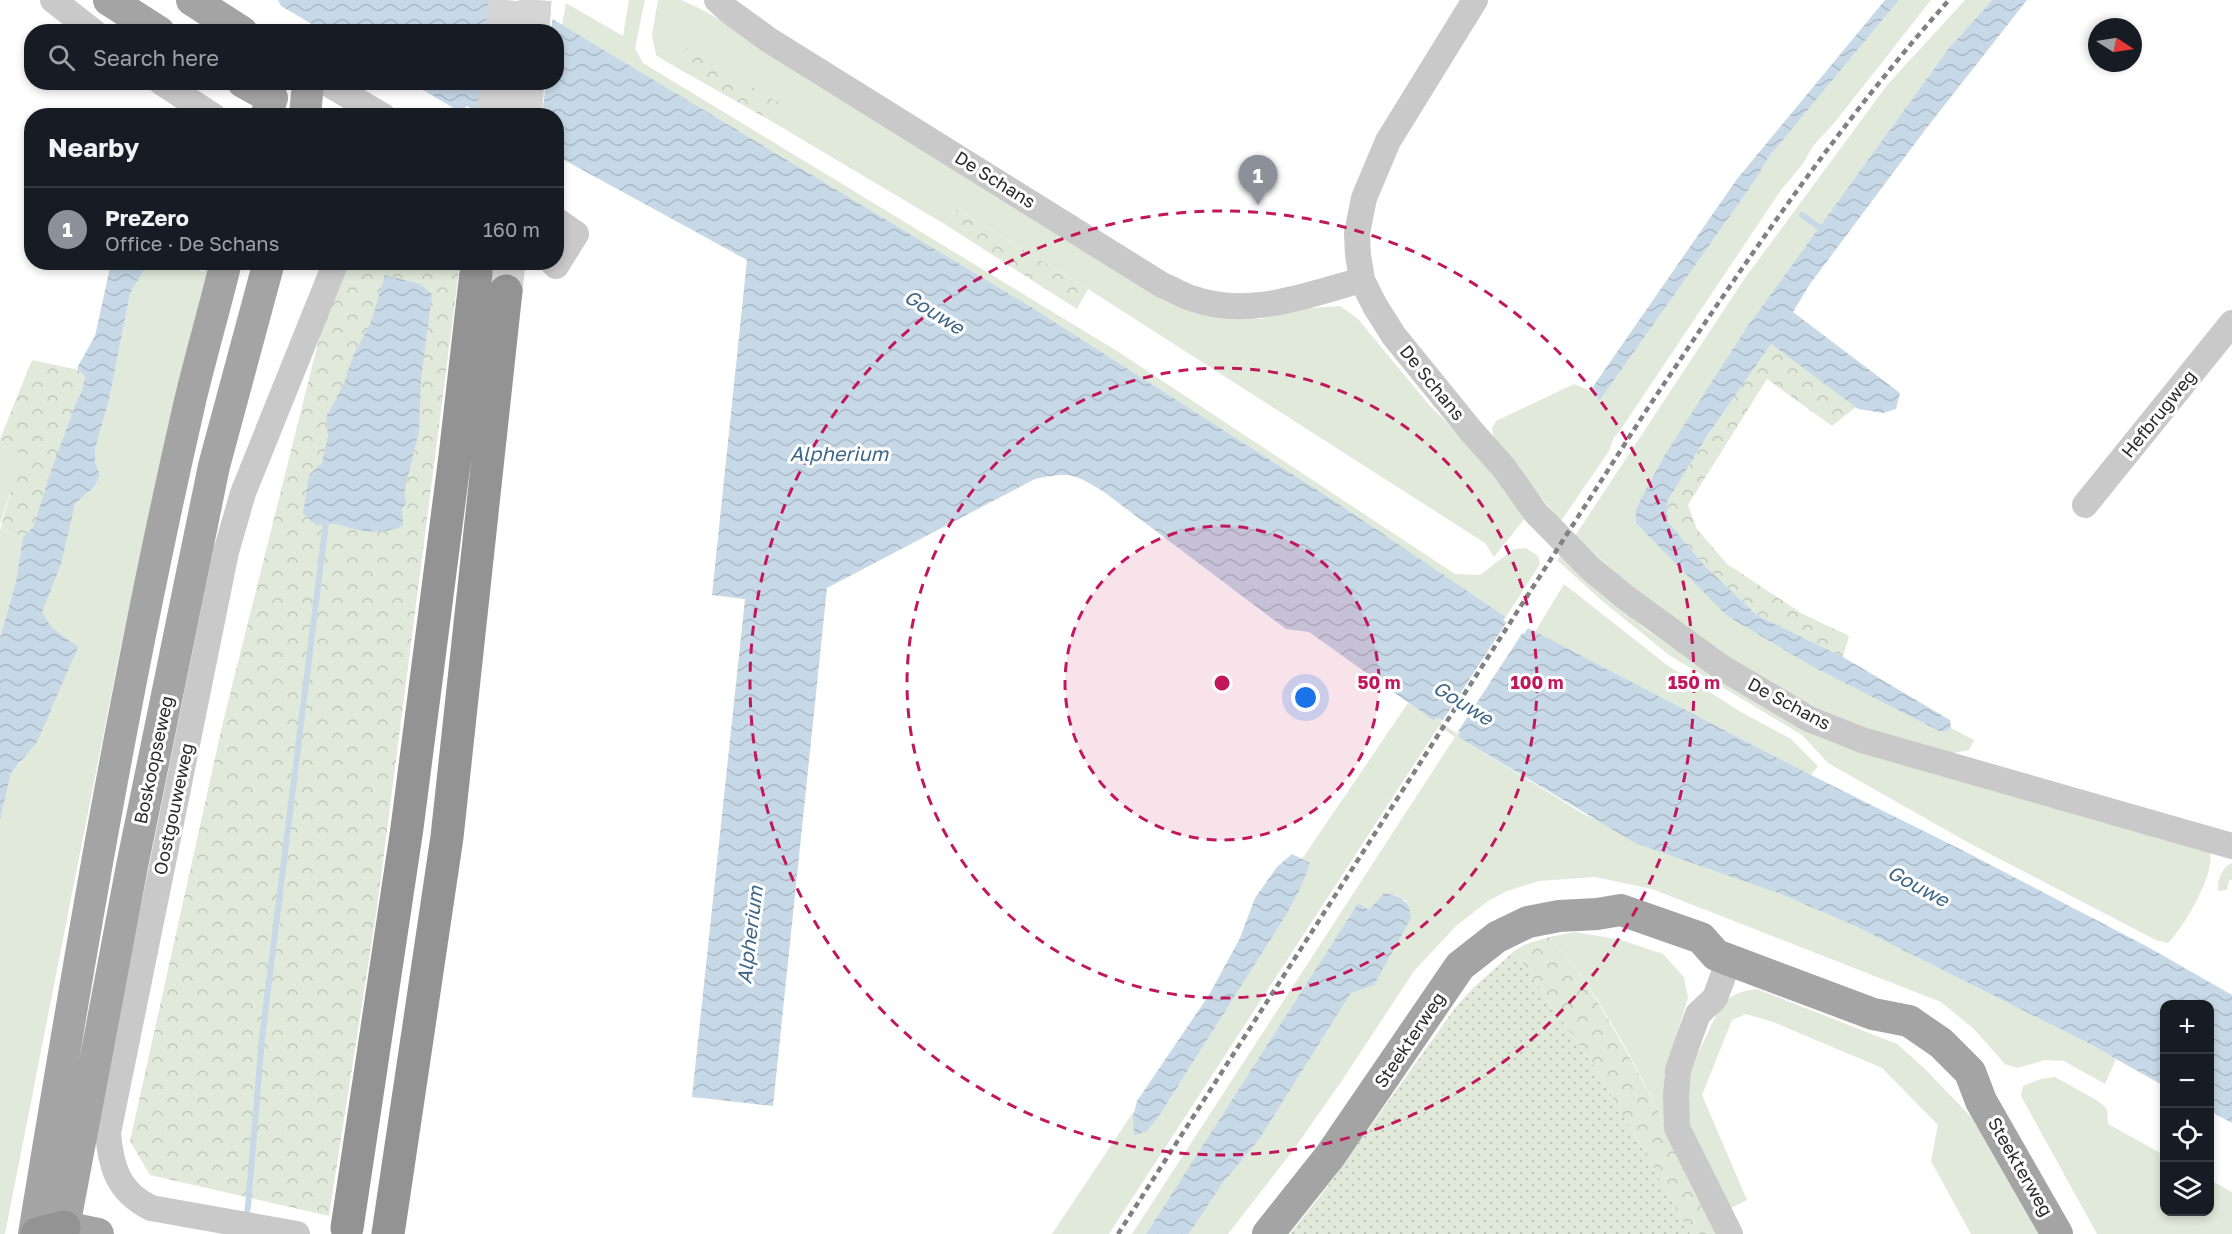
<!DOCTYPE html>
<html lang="en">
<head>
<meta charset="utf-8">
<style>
	:root { --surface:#171b24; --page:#20242c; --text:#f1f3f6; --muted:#9ea1a6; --line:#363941; --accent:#8c9099 }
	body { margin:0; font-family:"Golos Text",sans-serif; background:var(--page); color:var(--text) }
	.controls { position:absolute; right:18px; bottom:18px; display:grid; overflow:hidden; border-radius:12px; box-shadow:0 3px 9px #0003 }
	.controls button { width:54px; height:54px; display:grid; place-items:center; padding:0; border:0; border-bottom:2px solid var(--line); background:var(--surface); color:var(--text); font:30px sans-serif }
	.compass { position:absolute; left:2088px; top:18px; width:54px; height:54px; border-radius:50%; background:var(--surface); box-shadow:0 3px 9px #0003; rotate:102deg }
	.you { position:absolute; left:1306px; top:698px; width:21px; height:21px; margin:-15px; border:4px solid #fff; border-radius:50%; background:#1a73e8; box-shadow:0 0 0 9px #1a73e833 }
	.badge { display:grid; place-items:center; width:39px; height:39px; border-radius:50%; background:var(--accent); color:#fff; font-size:20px; font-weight:700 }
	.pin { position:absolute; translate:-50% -50px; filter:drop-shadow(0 2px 3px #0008) }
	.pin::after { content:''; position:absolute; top:32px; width:21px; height:18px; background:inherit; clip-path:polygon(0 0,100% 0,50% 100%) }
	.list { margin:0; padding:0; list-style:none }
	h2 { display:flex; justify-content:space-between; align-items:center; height:78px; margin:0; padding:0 24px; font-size:26px }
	h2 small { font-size:20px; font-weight:400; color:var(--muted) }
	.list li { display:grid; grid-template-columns:39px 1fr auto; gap:18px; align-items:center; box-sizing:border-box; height:84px; padding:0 24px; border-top:2px solid var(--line) }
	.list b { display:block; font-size:22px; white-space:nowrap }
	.list p { margin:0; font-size:20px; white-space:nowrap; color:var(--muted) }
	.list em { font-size:20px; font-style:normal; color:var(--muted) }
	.icon { flex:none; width:33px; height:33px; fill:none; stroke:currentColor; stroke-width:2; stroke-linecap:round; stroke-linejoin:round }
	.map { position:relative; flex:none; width:2232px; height:1234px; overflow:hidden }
	.search { position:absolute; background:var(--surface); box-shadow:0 3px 9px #0003; left:24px; top:24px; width:540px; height:66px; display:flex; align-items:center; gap:15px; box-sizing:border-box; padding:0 21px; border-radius:24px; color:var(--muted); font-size:22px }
	.panel { position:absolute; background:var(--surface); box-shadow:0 3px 9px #0003; left:24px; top:108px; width:540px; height:162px; border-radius:24px }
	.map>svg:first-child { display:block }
</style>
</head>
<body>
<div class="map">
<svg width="2232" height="1234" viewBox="0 0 2232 1234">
	<defs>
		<pattern id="forest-crowns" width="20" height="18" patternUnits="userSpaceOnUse" patternTransform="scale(1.5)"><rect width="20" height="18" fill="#e1e9da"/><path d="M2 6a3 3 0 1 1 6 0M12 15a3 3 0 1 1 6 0" fill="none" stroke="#c1c8bb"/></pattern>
		<pattern id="park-dots" width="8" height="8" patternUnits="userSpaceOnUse" patternTransform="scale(1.5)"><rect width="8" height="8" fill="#e1e9da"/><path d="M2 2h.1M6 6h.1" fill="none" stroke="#c1c8bb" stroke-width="1.8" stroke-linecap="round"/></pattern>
		<pattern id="water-waves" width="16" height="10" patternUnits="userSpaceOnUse" patternTransform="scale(1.5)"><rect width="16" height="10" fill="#c7d9e7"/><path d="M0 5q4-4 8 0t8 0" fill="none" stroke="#abbac6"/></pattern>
	</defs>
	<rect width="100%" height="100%" fill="#fff"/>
	<path fill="#e1e9da" d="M 629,0 L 645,0 L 635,48 L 643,63 L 1117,351 L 1455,574 L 1480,575 L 1514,549 L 1526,548 L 1538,556 L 1540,564 L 1506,617 L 1330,498 L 1028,305 L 562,25 L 566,3 L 623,36 Z
		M 658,0 L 681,0 L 701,9 L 1212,314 L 1260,319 L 1311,308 L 1340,306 L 1358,319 L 1430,406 L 1533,508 L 1494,557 L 1485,543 L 1088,289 L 957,209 L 946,225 L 771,121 L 778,103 L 683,47 L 672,65 L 656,55 L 652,35 Z
		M 1899,0 L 1931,0 L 1835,122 L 1813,146 L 1802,165 L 1781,190 L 1619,432 L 1614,437 L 1609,451 L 1561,521 L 1494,441 L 1492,428 L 1496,421 L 1574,384 L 1590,391 L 1600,400 L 1756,179 L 1768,158 Z
		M 1965,0 L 1992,0 L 1949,48 L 1747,327 L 1636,507 L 1727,616 L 1815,668 L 1939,731 L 1944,732 L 1951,728 L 1974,740 L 1969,750 L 1953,753 L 1859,727 L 1828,715 L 1773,688 L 1646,600 L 1575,536 L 1745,278 L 1888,84 Z
		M 148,263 L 180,263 L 204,272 L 207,263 L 213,263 L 148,523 L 120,650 L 5,1234 L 0,1234 L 0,820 L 11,773 L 22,761 L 52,629 L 41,612 L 75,504 L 95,486 L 100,475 L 95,462 L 95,449 L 109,400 L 130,294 Z
		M 0,446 L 22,454 L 0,525 Z
		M 0,530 L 23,537 L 16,581 L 0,638 Z
		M 1561,555 L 1644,628 L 1719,680 L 2209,850 C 2218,871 2183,928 2168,943 L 2156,940 L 1969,843 L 1828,763 L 1802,735 L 1669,655 L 1601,600 L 1557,560 Z
		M 1564,584 L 1667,665 L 1741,712 L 1791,739 L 1818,766 L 1811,775 L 1535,632 Z
		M 1408,703 L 1434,721 L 1437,717 L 1439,719 L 1460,733 L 1458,737 L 1585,815 L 1781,894 L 1857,927 L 2086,1042 L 2116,1059 L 2105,1084 L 2064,1061 L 2045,1060 L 2017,1068 L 2005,1064 L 1974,1029 L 1941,1002 L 1652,889 L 1595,877 L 1539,881 L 1507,891 L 1488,901 L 1456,926 L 1414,971 L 1341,1082 L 1291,1153 L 1228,1234 L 1189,1234 L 1222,1184 L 1260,1138 L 1351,993 L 1407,901 L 1395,895 L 1369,911 L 1358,903 L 1146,1234 L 1132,1234 L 1455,737 L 1439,726 L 1109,1234 L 1052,1234 L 1134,1111 L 1134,1135 L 1159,1116 L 1288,912 L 1302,885 L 1310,863 L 1302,859 Z
		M 2232,863 L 2232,879 L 2229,881 L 2227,890 L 2218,891 C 2217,880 2222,867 2232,863 Z
		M 1575,932 L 1621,940 L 1663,954 L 1684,977 L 1688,998 L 1664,1076 L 1665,1123 C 1631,1059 1599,990 1549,937 Z
		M 1757,989 L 1897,1044 L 1923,1067 L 1973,1119 L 2002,1161 L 2043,1234 L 1971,1234 L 1931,1161 L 1938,1125 L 1882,1068 L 1773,1022 L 1746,1014 L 1732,1020 L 1702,1095 L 1747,1200 L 1727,1210 C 1713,1179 1684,1129 1685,1094 C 1685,1077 1702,1046 1709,1030 C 1721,1005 1727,992 1757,989 Z
		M 2055,1077 L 2098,1101 L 2107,1109 L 2108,1124 L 2164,1155 L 2164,1212 L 2210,1212 L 2210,1180 L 2232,1192 L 2232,1234 L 2097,1234 L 2021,1096 L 2023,1086 L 2041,1079 Z"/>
	<path fill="url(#forest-crowns)" d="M 683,46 L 779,103 L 771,121 L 672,65 Z
		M 957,209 L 1088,289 L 1077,309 L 946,225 Z
		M 338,263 L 460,263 L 377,908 L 329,1216 L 150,1175 L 130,1141 L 223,722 Z
		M 1771,344 L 1856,407 L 1832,426 L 1767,379 L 1688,505 L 1697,529 L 1727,564 L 1801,613 L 1849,636 L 1843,657 L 1757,615 L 1706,567 L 1668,522 L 1667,502 L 1707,436 Z
		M 32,360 L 79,370 L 85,377 L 82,391 L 75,405 L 53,465 L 33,527 L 23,537 L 0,530 L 21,454 L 0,446 L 0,439 Z
		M 1549,937 C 1583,973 1606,1015 1630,1058 C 1662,1116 1691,1174 1719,1234 L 1690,1234 L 1644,1151 L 1595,1068 L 1514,951 L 1524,945 Z"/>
	<path fill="url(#park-dots)" d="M 1514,951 L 1595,1068 L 1644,1151 L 1690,1234 L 1290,1234 L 1325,1190 L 1455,1008 L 1473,988 Z"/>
	<path fill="url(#water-waves)" d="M 278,0 L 521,0 L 1028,305 L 1330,498 L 1506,617 L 1503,620 L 1524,634 L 1528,628 L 1811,775 L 1966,852 L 2148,947 L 2232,995 L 2232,1123 L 2210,1111 L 2210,1004 L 2164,1004 L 2164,1086 L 2086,1042 L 1857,927 L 1781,894 L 1635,843 L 1458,737 L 1460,732 L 1440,719 L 1436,718 L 1434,721 L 1309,632 L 1286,629 L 1104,492 C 1073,473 1071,472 1035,479 L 827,588 L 773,1106 L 692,1097 L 745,599 L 712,595 L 747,260 L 557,156 L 556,116 L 491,115 L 466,106 L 462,113 L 411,83 L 556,82 L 556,32 L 324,31 L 281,6 Z
		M 1885,0 L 1899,0 L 1768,158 L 1756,179 L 1600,400 L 1590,391 L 1737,179 Z
		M 1992,0 L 2027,0 L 1925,130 L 1810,284 L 1793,312 L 1900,393 L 1896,409 L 1883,413 L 1858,409 L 1771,344 L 1707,436 L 1667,502 L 1668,522 L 1706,567 L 1757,615 L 1843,657 L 1950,720 L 1951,728 L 1944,732 L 1939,731 L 1815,668 L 1727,616 L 1636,523 L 1636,508 L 1666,453 L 1747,327 L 1949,48 Z
		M 111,263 L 148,263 L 130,294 L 109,400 L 95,449 L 95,462 L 100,475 L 95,486 L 75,504 L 61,564 L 42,612 L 52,628 L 78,647 L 37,742 L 11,773 L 0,820 L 0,638 L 16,581 L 23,537 L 33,527 L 53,465 L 75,405 L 82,391 L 85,377 L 77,368 L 95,336 Z
		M 385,275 L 420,284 L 432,294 L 421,380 L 419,431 L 404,493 L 406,503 L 402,509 L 403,526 C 391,531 378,533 365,531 C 347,529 335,519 317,526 L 303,513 L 309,475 L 322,463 L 328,436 L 326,417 L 344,384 L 353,356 L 371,322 Z
		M 1292,854 L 1310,863 L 1302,885 L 1288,912 L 1159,1116 L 1146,1132 L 1134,1135 L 1133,1117 L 1137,1101 L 1209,995 L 1240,938 L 1255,898 L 1277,867 Z
		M 1384,893 C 1402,896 1409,900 1411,918 L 1374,985 L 1351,993 L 1260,1138 L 1222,1184 L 1189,1234 L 1146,1234 L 1358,903 L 1369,910 Z"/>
	<path fill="#fff" d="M 489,0 L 527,0 L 553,16 L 551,31 L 486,31 Z
		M 481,83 L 546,83 L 542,115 L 478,114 Z
		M 1508,620 L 1524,630 L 1527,626 L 1455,736 L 1456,733 L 1441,723 Z"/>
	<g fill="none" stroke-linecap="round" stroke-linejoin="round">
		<path stroke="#c7d9e7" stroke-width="6" d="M 1802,215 L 1819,227
			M 246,1219 L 248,1206 L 262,1038 L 326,522"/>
		<path stroke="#d5d5d5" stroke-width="33" stroke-dasharray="33 16" stroke-linecap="butt" d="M 502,32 L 505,0
			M 533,32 L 535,0
			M 493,116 L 497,82
			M 525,116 L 528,82
			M 506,291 L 509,262"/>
		<path stroke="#c9c9c9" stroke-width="26" d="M 53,0 L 94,32
			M 717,0 L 729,11 L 769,40 L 1162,285 C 1172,289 1182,295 1191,298 C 1249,319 1306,295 1362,280
			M 1475,0 L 1388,141 L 1364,198 L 1357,233 L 1358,255 L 1362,280 L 1375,306 L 1394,336 L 1472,432 L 1504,468 L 1536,513 L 1590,568 L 1625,597 L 1721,667 L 1809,719 L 1862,740 L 2232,846
			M 161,82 L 213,116
			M 325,82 L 383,116
			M 552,262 L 556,266 L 576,234 L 556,220
			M 2085,505 L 2232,323
			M 1729,960 L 1715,998 L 1698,1014 L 1691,1033 L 1678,1070 L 1676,1096 L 1677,1128 L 1730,1234
			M 297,1234 L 151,1208 C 118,1192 111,1167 108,1133 L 226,552 L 243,493 L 336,262"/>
		<path stroke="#a4a4a4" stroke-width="32" d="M 109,0 L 159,32
			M 192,0 L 242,32
			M 243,82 L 272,98 L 266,116
			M 305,116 L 308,82
			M 34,1234 C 80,954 127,674 191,397 C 202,352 215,307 226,262
			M 98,1234 L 64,1227 L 132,866 L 214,466 L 269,262
			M 1268,1234 L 1330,1156 L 1460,966 L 1497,937 L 1528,922 L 1559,916 L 1597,914 L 1621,910 L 1701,938 L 1716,955 L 1873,1014 L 1909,1021 L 1941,1043 L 1970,1072 L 1981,1101 L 2057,1234"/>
		<path stroke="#939393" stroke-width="33" d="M 347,1228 L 407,828 L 455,456 L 476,273
			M 37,1234 L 64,1227 L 62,1234
			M 388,1234 L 447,837 L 506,291"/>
		<path stroke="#818181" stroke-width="4.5" stroke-dasharray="6 4.5" stroke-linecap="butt" d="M 1118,1234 L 1644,414 C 1739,271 1835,128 1949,0"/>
	</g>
	<circle cx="1222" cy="683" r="157" fill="#c2185b" fill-opacity=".12"/>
	<g fill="none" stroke="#c2185b" stroke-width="3" stroke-dasharray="10 8">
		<circle cx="1222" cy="683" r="157"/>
		<circle cx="1222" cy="683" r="315"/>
		<circle cx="1222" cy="683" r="472"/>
	</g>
	<g text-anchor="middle" stroke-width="6" stroke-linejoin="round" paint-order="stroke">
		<g font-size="18" fill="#2c2c2c" stroke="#fff">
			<text transform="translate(995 180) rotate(32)" y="6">De Schans</text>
			<text transform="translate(1432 383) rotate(51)" y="6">De Schans</text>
			<text transform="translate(2159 414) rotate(-51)" y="6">Hefbrugweg</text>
			<text transform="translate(1789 704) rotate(28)" y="6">De Schans</text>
			<text transform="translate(154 760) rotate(-78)" y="6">Boskoopseweg</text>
			<text transform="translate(174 809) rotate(-78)" y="6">Oostgouweweg</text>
			<text transform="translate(1410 1040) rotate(-56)" y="6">Steekterweg</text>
			<text transform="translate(2020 1167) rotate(60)" y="6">Steekterweg</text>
		</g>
		<g font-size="20" font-style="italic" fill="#416787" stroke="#fff">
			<text transform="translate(934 312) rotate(32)" y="7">Gouwe</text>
			<text x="839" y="461">Alpherium</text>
			<text transform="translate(1463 703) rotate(32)" y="7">Gouwe</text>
			<text transform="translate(1918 886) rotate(28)" y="7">Gouwe</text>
			<text transform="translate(750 935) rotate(-83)" y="7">Alpherium</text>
		</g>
	</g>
	<circle cx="1222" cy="683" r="9" fill="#c2185b" stroke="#fff" stroke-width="3"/>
	<g font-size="18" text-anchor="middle" font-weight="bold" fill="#c2185b" stroke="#fff" stroke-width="6" stroke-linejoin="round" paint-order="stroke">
		<text x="1379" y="689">50 m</text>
		<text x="1537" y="689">100 m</text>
		<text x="1694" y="689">150 m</text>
	</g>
</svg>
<div class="controls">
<button>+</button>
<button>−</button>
<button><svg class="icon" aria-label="locate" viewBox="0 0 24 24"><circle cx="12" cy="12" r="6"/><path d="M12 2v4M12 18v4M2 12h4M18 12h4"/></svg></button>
<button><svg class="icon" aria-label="layers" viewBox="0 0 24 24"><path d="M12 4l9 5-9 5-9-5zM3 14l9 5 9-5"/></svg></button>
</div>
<svg class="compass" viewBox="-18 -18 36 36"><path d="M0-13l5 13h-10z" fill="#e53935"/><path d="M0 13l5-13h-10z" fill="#9ea1a6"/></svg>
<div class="you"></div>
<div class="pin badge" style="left:1258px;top:205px">1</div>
<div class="search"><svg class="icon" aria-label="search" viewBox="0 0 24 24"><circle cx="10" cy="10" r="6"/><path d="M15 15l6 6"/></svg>Search here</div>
<section class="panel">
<h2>Nearby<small></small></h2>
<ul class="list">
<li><span class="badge">1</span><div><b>PreZero</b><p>Office · De Schans</p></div><em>160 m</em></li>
</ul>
</section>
</div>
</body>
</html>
